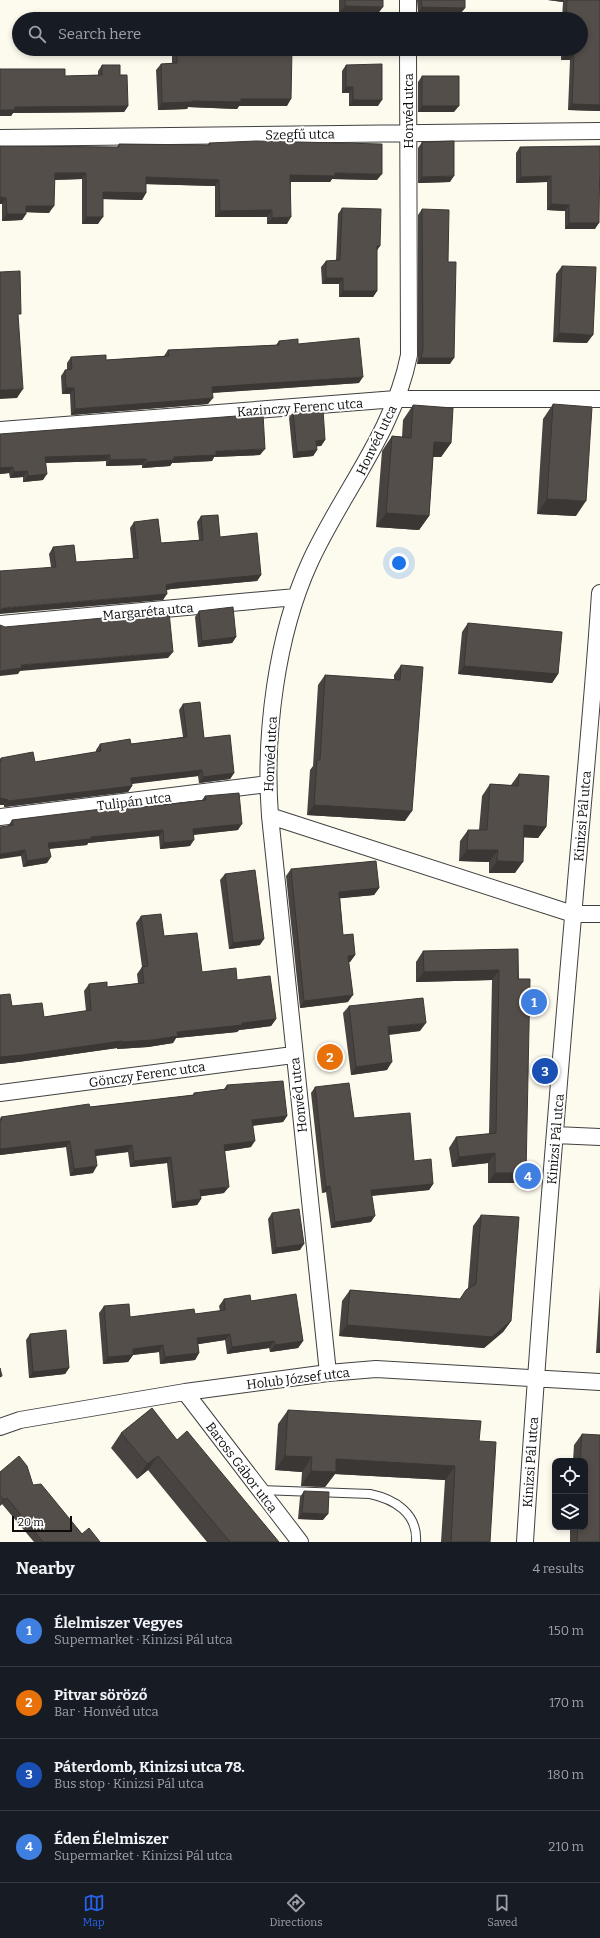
<!DOCTYPE html>
<html lang="en">
<head>
<meta charset="utf-8">
<style>
	:root { --surface:#171b24; --page:#242831; --text:#f1f3f6; --muted:#9ea1a6; --line:#363941; --accent:#2563eb }
	body { margin:0; font-family:Bitter,serif; background:var(--page); color:var(--text) }
	.controls { position:absolute; right:12px; bottom:12px; display:grid; overflow:hidden; border-radius:8px; box-shadow:0 2px 6px #0003 }
	.controls button { width:36px; height:36px; display:grid; place-items:center; padding:0; border:0; border-bottom:1px solid var(--line); background:var(--surface); color:var(--text); font:20px sans-serif }
	.scale { position:absolute; left:12px; bottom:10px; width:60px; box-sizing:border-box; padding-left:4px; border:2px solid #0d0d0d; border-top:0; font-size:11px; line-height:14px; white-space:nowrap; color:#0d0d0d; -webkit-text-stroke:3px #fff; paint-order:stroke }
	.you { position:absolute; left:399px; top:563px; width:14px; height:14px; margin:-10px; border:3px solid #fff; border-radius:50%; background:#1a73e8; box-shadow:0 0 0 6px #1a73e833 }
	.badge { display:grid; place-items:center; width:26px; height:26px; border-radius:50%; background:var(--accent); color:#fff; font-size:13px; font-weight:700 }
	.pin { position:absolute; translate:-50% -50%; border:2px solid #fff; box-shadow:0 1px 4px #0006 }
	.list { margin:0; padding:0; list-style:none }
	h2 { display:flex; justify-content:space-between; align-items:center; height:52px; margin:0; padding:0 16px; font-size:17px }
	h2 small { font-size:13px; font-weight:400; color:var(--muted) }
	.list li { display:grid; grid-template-columns:26px 1fr auto; gap:12px; align-items:center; box-sizing:border-box; height:72px; padding:0 16px; border-top:1px solid var(--line) }
	.list b { display:block; font-size:15px; white-space:nowrap }
	.list p { margin:0; font-size:13px; white-space:nowrap; color:var(--muted) }
	.list em { font-size:13px; font-style:normal; color:var(--muted) }
	.icon { flex:none; width:22px; height:22px; fill:none; stroke:currentColor; stroke-width:2; stroke-linecap:round; stroke-linejoin:round }
	.map { position:relative; flex:none; width:600px; height:1542px; overflow:hidden }
	.search { position:absolute; background:var(--surface); box-shadow:0 2px 6px #0003; left:12px; right:12px; top:12px; height:44px; display:flex; align-items:center; gap:10px; box-sizing:border-box; padding:0 14px; border-radius:22px; color:var(--muted); font-size:15px }
	.sheet { height:340px; background:var(--surface) }
	nav { display:flex; justify-content:space-around; align-items:center; box-sizing:border-box; height:56px; border-top:1px solid var(--line); background:var(--surface); font-size:11px; color:var(--muted) }
	nav a { display:grid; justify-items:center; gap:2px }
	nav .on { color:var(--accent) }
	.map>svg:first-child { display:block }
</style>
</head>
<body>
<div class="map">
<svg width="600" height="1542" viewBox="0 0 600 1542">
	<rect width="100%" height="100%" fill="#fdfaee"/>
	<g fill="none" stroke-linecap="round" stroke-linejoin="round">
		<defs>
			<path id="lane" d="M 260,1490 L 370,1494 C 394,1499 418,1513 416,1542"/>
			<path id="street" d="M 408,19 L 408,0
				M 0,138 L 600,131
				M 0,430 L 396,399 L 600,399
				M 0,624 L 296,597
				M 270,816 L 573,914 L 600,914
				M 0,817 L 268,784
				M 0,1093 L 293,1055
				M 555,1135 L 600,1137
				M 328,1373 L 270,816 C 264,736 276,636 310,562 C 342,492 394,432 409,355 L 408,49
				M 185,1392 L 300,1542
				M 0,1427 L 20,1420 L 185,1392 L 328,1373 L 376,1369 L 600,1382
				M 525,1542 C 538,1333 555,1125 573,917 C 582,809 593,701 600,593"/>
		</defs>
		<use href="#lane" stroke="#404040" stroke-width="10"/>
		<use href="#street" stroke="#404040" stroke-width="18"/>
		<use href="#lane" stroke="#fff" stroke-width="8"/>
		<use href="#street" stroke="#fff" stroke-width="16"/>
	</g>
	<path fill="#484340" d="M 339,0 L 383,0 L 377,15 L 339,14 Z
		M 417,0 L 465,0 L 465,8 L 460,14 L 418,13 Z
		M 548,0 L 600,0 L 600,111 L 568,110 L 570,60 L 561,60 L 561,49 L 581,49 L 581,19 L 562,19 L 563,2 Z
		M 219,14 L 240,19 L 216,19 Z
		M 172,49 L 292,49 L 287,106 L 239,106 L 237,109 L 188,107 L 187,109 L 158,110 L 156,70 L 161,64 L 172,63 Z
		M 102,65 L 120,75 L 128,106 L 124,112 L 13,113 L 11,116 L 0,116 L 65,76 L 98,75 L 98,71 Z
		M 346,65 L 378,106 L 349,106 L 349,93 L 342,93 L 342,71 Z
		M 422,76 L 454,112 L 418,112 L 418,82 Z
		M 422,142 L 450,182 L 418,183 L 418,148 Z
		M 209,143 L 377,180 L 332,179 L 330,182 L 291,182 L 287,224 L 267,224 L 267,217 L 215,217 L 215,186 L 146,184 L 146,193 L 142,200 L 103,199 L 98,224 L 82,224 L 82,179 L 54,180 L 49,213 L 26,212 L 26,214 L 22,220 L 2,221 L 2,204 L 0,204 L 0,146 L 117,147 L 119,144 L 208,145 Z
		M 600,146 L 595,229 L 565,229 L 565,211 L 547,210 L 547,182 L 516,183 L 516,153 L 520,147 Z
		M 342,208 L 377,251 L 377,291 L 373,297 L 339,297 L 339,284 L 322,284 L 321,267 L 326,261 L 336,260 L 338,214 Z
		M 422,209 L 448,262 L 450,364 L 417,364 L 418,355 L 418,215 Z
		M 562,266 L 587,343 L 553,342 L 556,274 Z
		M 279,341 L 298,344 L 359,383 L 212,393 L 208,404 L 71,415 L 70,394 L 62,394 L 61,376 L 65,370 L 67,370 L 67,363 L 71,357 L 106,360 L 164,356 L 168,350 L 276,345 Z
		M 553,404 L 576,516 L 537,514 L 543,419 Z
		M 413,405 L 451,443 L 441,457 L 433,457 L 429,516 L 419,530 L 376,527 L 382,451 L 392,436 L 402,437 L 403,420 Z
		M 293,412 L 325,440 L 321,446 L 316,446 L 317,450 L 313,456 L 293,458 L 289,418 Z
		M 0,434 L 260,455 L 214,457 L 212,461 L 172,463 L 170,466 L 142,468 L 142,465 L 106,466 L 106,461 L 46,463 L 43,480 L 23,482 L 23,477 L 10,478 L 9,473 L 0,474 Z
		M 201,516 L 220,537 L 261,575 L 257,581 L 171,589 L 167,590 L 163,600 L 51,567 L 49,554 L 53,547 L 76,562 L 133,558 L 130,528 L 134,522 L 161,543 L 199,540 L 197,522 Z
		M 199,611 L 236,637 L 232,643 L 198,647 L 195,617 Z
		M 468,623 L 558,674 L 552,683 L 458,674 L 462,632 Z
		M 401,665 L 405,821 L 307,815 L 310,770 L 313,766 L 318,685 L 325,675 L 394,680 L 394,675 Z
		M 183,704 L 204,738 L 234,773 L 230,779 L 199,783 L 198,776 L 132,784 L 132,786 L 128,792 L 4,807 L 4,805 L 0,805 L 0,759 L 1,758 L 35,762 L 96,752 L 96,750 L 100,744 L 131,744 L 183,737 L 179,710 Z
		M 519,774 L 546,827 L 538,838 L 524,837 L 515,873 L 489,873 L 489,862 L 459,861 L 460,841 L 468,830 L 479,830 L 482,796 L 490,784 L 511,785 Z
		M 205,796 L 238,830 L 194,835 L 190,846 L 160,849 L 159,836 L 88,843 L 87,845 L 49,849 L 47,863 L 23,867 L 21,856 L 8,826 L 12,820 L 134,808 L 202,800 Z
		M 291,869 L 379,888 L 374,895 L 340,898 L 343,935 L 355,955 L 350,962 L 349,962 L 348,1002 L 300,1008 L 286,876 Z
		M 225,874 L 260,945 L 229,949 L 220,880 Z
		M 141,916 L 164,936 L 202,972 L 237,980 L 276,1019 L 271,1026 L 239,1030 L 237,1032 L 176,1038 L 173,1043 L 148,1047 L 117,1049 L 117,1048 L 18,1062 L 0,1064 L 0,995 L 12,1006 L 44,1017 L 86,1011 L 84,991 L 89,984 L 107,987 L 138,983 L 137,974 L 142,967 L 136,923 Z
		M 518,949 L 526,1173 L 519,1183 L 488,1183 L 488,1163 L 452,1167 L 449,1148 L 456,1137 L 489,1134 L 492,980 L 416,982 L 416,962 L 423,951 Z
		M 349,1006 L 420,1031 L 389,1035 L 387,1070 L 351,1075 L 343,1013 Z
		M 227,1085 L 287,1116 L 283,1122 L 253,1126 L 251,1147 L 225,1151 L 224,1193 L 201,1196 L 201,1199 L 197,1205 L 172,1208 L 167,1163 L 130,1167 L 128,1152 L 96,1156 L 93,1173 L 70,1176 L 66,1147 L 0,1155 L 0,1160 L 0,1119 L 1,1117 L 90,1107 L 193,1095 L 194,1093 L 224,1089 Z
		M 315,1087 L 354,1118 L 414,1161 L 433,1184 L 429,1190 L 372,1196 L 371,1222 L 331,1228 L 326,1192 L 322,1193 L 311,1093 Z
		M 272,1213 L 300,1250 L 272,1254 L 268,1219 Z
		M 481,1215 L 511,1321 L 503,1332 L 484,1348 L 339,1336 L 342,1301 L 350,1290 L 460,1299 L 468,1288 L 473,1226 Z
		M 600,1286 L 600,1353 L 596,1353 Z
		M 224,1299 L 251,1301 L 303,1341 L 298,1348 L 270,1352 L 269,1348 L 227,1354 L 225,1340 L 198,1344 L 199,1353 L 195,1360 L 160,1364 L 159,1352 L 133,1355 L 128,1362 L 103,1364 L 99,1313 L 104,1306 L 130,1317 L 195,1314 L 220,1311 L 219,1306 Z
		M 30,1334 L 69,1368 L 65,1374 L 29,1378 L 26,1340 Z
		M 288,1410 L 479,1441 L 490,1542 L 441,1542 L 445,1480 L 335,1474 L 325,1487 L 301,1486 L 302,1472 L 275,1470 L 278,1424 Z
		M 121,1433 L 177,1440 L 279,1542 L 207,1542 L 148,1470 L 137,1479 L 111,1448 Z
		M 582,1434 L 600,1542 L 570,1542 L 570,1527 L 585,1527 L 585,1461 L 573,1461 L 574,1445 Z
		M 0,1472 L 33,1485 L 82,1534 L 100,1542 L 34,1542 L 2,1504 L 0,1506 Z
		M 304,1491 L 323,1520 L 298,1519 L 300,1497 Z"/>
	<path fill="#3b3734" d="M 548,0 L 564,0 L 563,2 Z
		M 345,6 L 383,7 L 377,15 L 339,14 Z
		M 422,7 L 465,8 L 460,14 L 418,13 Z
		M 565,54 L 574,54 L 570,60 L 561,60 Z
		M 346,87 L 353,87 L 349,93 L 342,93 Z
		M 241,99 L 291,99 L 287,106 L 239,106 L 237,109 L 188,107 L 187,109 L 158,110 L 162,103 L 192,101 Z
		M 353,100 L 382,100 L 378,106 L 349,106 Z
		M 572,104 L 600,105 L 600,111 L 568,110 Z
		M 128,106 L 124,112 L 13,113 L 11,116 L 0,116 L 0,110 L 15,107 Z
		M 422,106 L 459,106 L 454,112 L 418,112 Z
		M 55,173 L 86,173 L 82,179 L 50,180 Z
		M 335,173 L 382,174 L 377,180 L 332,179 L 330,182 L 286,182 L 290,175 Z
		M 454,176 L 450,182 L 418,183 L 422,177 Z
		M 551,176 L 547,182 L 516,183 L 521,177 Z
		M 146,177 L 219,180 L 215,186 L 142,184 Z
		M 103,192 L 146,193 L 142,200 L 99,199 Z
		M 0,197 L 6,198 L 2,204 L 0,204 Z
		M 551,204 L 569,205 L 565,211 L 547,210 Z
		M 26,206 L 54,206 L 49,213 L 21,212 Z
		M 272,210 L 267,217 L 215,217 L 220,211 Z
		M 7,214 L 26,214 L 22,220 L 2,221 Z
		M 86,217 L 103,217 L 98,224 L 82,224 Z
		M 291,217 L 287,224 L 267,224 L 272,218 Z
		M 569,223 L 599,223 L 595,229 L 565,229 Z
		M 377,246 L 380,246 L 376,252 Z
		M 326,278 L 343,278 L 339,284 L 322,284 Z
		M 343,291 L 377,291 L 373,297 L 339,297 Z
		M 559,333 L 593,335 L 587,343 L 553,342 Z
		M 421,358 L 454,358 L 450,364 L 417,364 Z
		M 363,377 L 359,383 L 208,393 L 212,387 Z
		M 66,388 L 74,388 L 70,394 L 62,394 Z
		M 23,389 L 17,398 L 0,399 L 0,390 Z
		M 213,398 L 208,404 L 71,415 L 75,409 Z
		M 325,440 L 321,446 L 312,447 L 316,441 Z
		M 434,442 L 451,443 L 441,457 L 424,456 Z
		M 265,449 L 260,455 L 214,457 L 212,461 L 172,463 L 170,466 L 142,468 L 147,462 L 174,457 L 216,451 Z
		M 317,450 L 313,456 L 293,458 L 297,452 Z
		M 110,455 L 106,461 L 41,463 L 45,457 Z
		M 146,459 L 142,465 L 106,466 L 110,460 Z
		M 13,467 L 9,473 L 0,474 L 0,468 Z
		M 27,471 L 23,477 L 10,478 L 14,472 Z
		M 47,474 L 43,480 L 23,482 L 28,476 Z
		M 547,499 L 586,501 L 576,516 L 537,514 Z
		M 386,513 L 429,516 L 419,530 L 376,527 Z
		M 261,575 L 257,581 L 171,589 L 162,591 L 166,585 L 175,583 Z
		M 167,594 L 163,600 L 0,614 L 0,610 L 3,608 Z
		M 236,637 L 232,643 L 198,647 L 202,641 Z
		M 173,652 L 168,658 L 20,671 L 18,674 L 0,676 L 0,671 L 21,665 Z
		M 464,666 L 558,674 L 552,683 L 458,674 Z
		M 202,770 L 198,776 L 127,784 L 131,778 Z
		M 234,773 L 230,779 L 199,783 L 203,777 Z
		M 132,786 L 128,792 L 4,807 L 8,801 Z
		M 0,798 L 8,800 L 4,805 L 0,805 Z
		M 314,805 L 412,811 L 405,821 L 307,815 Z
		M 242,824 L 238,830 L 189,835 L 193,829 Z
		M 524,825 L 546,827 L 538,838 L 515,837 Z
		M 163,830 L 159,836 L 88,843 L 87,845 L 44,849 L 48,843 L 91,837 Z
		M 194,840 L 190,846 L 160,849 L 164,843 Z
		M 25,850 L 21,856 L 0,859 L 0,854 Z
		M 467,850 L 498,850 L 489,862 L 459,861 Z
		M 51,857 L 47,863 L 23,867 L 27,861 Z
		M 497,861 L 523,862 L 515,873 L 489,873 Z
		M 379,888 L 374,895 L 334,899 L 339,892 Z
		M 264,939 L 260,945 L 229,949 L 233,943 Z
		M 355,955 L 350,962 L 343,963 L 348,956 Z
		M 499,970 L 492,980 L 416,982 L 424,972 Z
		M 353,995 L 348,1002 L 300,1008 L 304,1001 Z
		M 276,1019 L 271,1026 L 239,1030 L 237,1032 L 176,1038 L 173,1043 L 148,1047 L 117,1049 L 122,1042 L 177,1032 Z
		M 426,1023 L 420,1031 L 382,1035 L 388,1027 Z
		M 122,1041 L 117,1048 L 18,1062 L 0,1064 L 0,1057 Z
		M 392,1062 L 387,1070 L 351,1075 L 356,1067 Z
		M 287,1116 L 283,1122 L 248,1126 L 252,1120 Z
		M 70,1141 L 66,1147 L 0,1155 L 0,1149 Z
		M 255,1141 L 251,1147 L 220,1152 L 224,1145 Z
		M 132,1145 L 128,1152 L 91,1156 L 95,1150 Z
		M 495,1153 L 488,1163 L 452,1167 L 459,1157 Z
		M 171,1157 L 167,1163 L 130,1167 L 134,1161 Z
		M 97,1166 L 93,1173 L 70,1176 L 74,1169 Z
		M 495,1173 L 526,1173 L 519,1183 L 488,1183 Z
		M 433,1184 L 429,1190 L 367,1196 L 371,1190 Z
		M 330,1186 L 326,1192 L 322,1193 L 326,1187 Z
		M 229,1187 L 224,1193 L 196,1197 L 200,1190 Z
		M 201,1199 L 197,1205 L 172,1208 L 176,1202 Z
		M 375,1216 L 371,1222 L 331,1228 L 335,1222 Z
		M 304,1244 L 300,1250 L 272,1254 L 276,1248 Z
		M 511,1321 L 503,1332 L 484,1348 L 339,1336 L 347,1325 Z
		M 230,1334 L 225,1340 L 193,1345 L 197,1338 Z
		M 274,1341 L 269,1348 L 227,1354 L 232,1347 Z
		M 303,1341 L 298,1348 L 270,1352 L 275,1345 Z
		M 163,1345 L 159,1352 L 131,1355 L 133,1355 L 128,1362 L 103,1364 L 108,1357 L 133,1349 Z
		M 600,1347 L 600,1353 L 596,1353 Z
		M 199,1353 L 195,1360 L 160,1364 L 165,1357 Z
		M 69,1368 L 65,1374 L 29,1378 L 33,1372 Z
		M 158,1456 L 148,1470 L 137,1479 L 147,1464 Z
		M 285,1456 L 312,1457 L 302,1472 L 275,1470 Z
		M 336,1459 L 455,1466 L 445,1480 L 335,1474 L 325,1487 L 301,1486 L 311,1471 Z
		M 7,1498 L 2,1504 L 0,1506 L 4,1500 Z
		M 302,1513 L 328,1514 L 323,1520 L 298,1519 Z"/>
	<path fill="#544e4a" stroke="#3b3734" d="M 345,0 L 383,0 L 383,7 L 345,6 Z
		M 421,0 L 465,0 L 465,8 L 422,7 Z
		M 567,0 L 600,0 L 600,105 L 572,104 L 574,54 L 565,54 L 565,49 L 581,49 L 581,19 L 566,19 Z
		M 240,13 L 240,19 L 219,19 L 219,14 Z
		M 177,49 L 292,49 L 291,99 L 241,99 L 241,102 L 192,101 L 192,102 L 162,103 L 161,64 L 177,63 Z
		M 382,64 L 382,100 L 353,100 L 353,87 L 346,87 L 346,65 Z
		M 102,65 L 120,65 L 120,75 L 127,75 L 128,106 L 15,107 L 15,110 L 0,110 L 0,69 L 65,69 L 65,76 L 102,75 Z
		M 422,76 L 459,76 L 459,106 L 422,106 Z
		M 256,141 L 382,144 L 382,174 L 335,173 L 335,176 L 290,175 L 291,217 L 272,218 L 272,210 L 220,211 L 219,180 L 146,177 L 146,193 L 103,192 L 103,217 L 86,217 L 86,173 L 55,173 L 54,206 L 26,206 L 26,214 L 7,214 L 6,198 L 0,197 L 0,146 L 119,147 L 119,144 L 210,145 L 209,143 Z
		M 454,141 L 454,176 L 422,177 L 422,142 Z
		M 600,146 L 599,223 L 569,223 L 569,205 L 551,204 L 551,176 L 521,177 L 520,147 Z
		M 342,208 L 381,209 L 380,246 L 377,246 L 377,291 L 343,291 L 343,278 L 326,278 L 326,261 L 340,260 Z
		M 422,209 L 449,210 L 448,262 L 456,262 L 454,358 L 421,358 L 423,349 Z
		M 562,266 L 596,267 L 593,335 L 559,333 Z
		M 20,271 L 21,314 L 18,314 L 23,389 L 0,390 L 0,272 Z
		M 359,338 L 363,377 L 212,387 L 213,398 L 75,409 L 74,388 L 66,388 L 65,370 L 72,369 L 71,357 L 106,355 L 106,360 L 169,356 L 168,350 L 279,345 L 279,341 L 298,339 L 298,344 Z
		M 553,404 L 592,407 L 586,501 L 547,499 Z
		M 413,405 L 453,408 L 451,443 L 434,442 L 429,516 L 386,513 L 392,436 L 411,438 Z
		M 323,409 L 325,440 L 316,441 L 317,450 L 297,452 L 293,412 Z
		M 263,414 L 265,449 L 216,451 L 216,455 L 174,457 L 174,460 L 147,462 L 146,459 L 110,460 L 110,455 L 45,457 L 47,474 L 28,476 L 27,471 L 14,472 L 13,467 L 0,468 L 0,434 Z
		M 218,515 L 220,537 L 257,533 L 261,575 L 175,583 L 166,585 L 167,594 L 3,608 L 0,610 L 0,571 L 56,567 L 53,547 L 74,545 L 76,562 L 138,558 L 134,522 L 158,519 L 161,543 L 203,540 L 201,516 Z
		M 233,607 L 236,637 L 202,641 L 199,611 Z
		M 169,612 L 173,652 L 21,665 L 22,668 L 0,671 L 0,625 L 5,627 Z
		M 468,623 L 562,632 L 558,674 L 464,666 Z
		M 401,665 L 423,667 L 412,811 L 314,805 L 317,760 L 320,760 L 325,675 L 400,680 Z
		M 200,702 L 204,738 L 230,735 L 234,773 L 203,777 L 202,770 L 131,778 L 132,786 L 8,801 L 8,800 L 0,798 L 0,761 L 1,761 L 1,758 L 33,752 L 35,762 L 101,751 L 100,744 L 130,739 L 131,744 L 187,737 L 183,704 Z
		M 519,774 L 549,776 L 546,827 L 524,825 L 523,862 L 497,861 L 498,850 L 467,850 L 468,830 L 487,830 L 490,784 L 518,786 Z
		M 239,793 L 242,824 L 193,829 L 194,840 L 164,843 L 163,830 L 91,837 L 91,839 L 48,843 L 51,857 L 27,861 L 25,850 L 0,854 L 0,827 L 13,825 L 12,820 L 134,805 L 134,808 L 206,800 L 205,796 Z
		M 376,861 L 379,888 L 339,892 L 343,935 L 353,934 L 355,955 L 348,956 L 353,995 L 304,1001 L 291,869 Z
		M 255,870 L 264,939 L 233,943 L 225,874 Z
		M 161,914 L 164,936 L 197,933 L 202,972 L 236,968 L 237,980 L 270,976 L 276,1019 L 242,1023 L 242,1025 L 177,1032 L 178,1036 L 152,1040 L 122,1042 L 122,1041 L 22,1055 L 0,1057 L 0,995 L 10,994 L 12,1006 L 42,1003 L 44,1017 L 91,1010 L 89,984 L 107,982 L 107,987 L 144,983 L 142,967 L 148,966 L 141,916 Z
		M 518,949 L 518,979 L 530,979 L 526,1173 L 495,1173 L 495,1153 L 459,1157 L 456,1137 L 496,1133 L 499,970 L 424,972 L 423,951 Z
		M 423,998 L 426,1023 L 388,1027 L 392,1062 L 356,1067 L 349,1006 Z
		M 283,1081 L 287,1116 L 252,1120 L 255,1141 L 224,1145 L 229,1187 L 200,1190 L 201,1199 L 176,1202 L 171,1157 L 134,1161 L 132,1145 L 95,1150 L 97,1166 L 74,1169 L 70,1141 L 0,1149 L 0,1120 L 2,1120 L 1,1117 L 89,1104 L 90,1107 L 194,1095 L 194,1093 L 227,1089 L 227,1085 Z
		M 349,1083 L 354,1118 L 410,1113 L 414,1161 L 431,1159 L 433,1184 L 371,1190 L 375,1216 L 335,1222 L 330,1186 L 326,1187 L 315,1087 Z
		M 299,1209 L 304,1244 L 276,1248 L 272,1213 Z
		M 481,1215 L 519,1217 L 511,1321 L 492,1337 L 347,1325 L 350,1290 L 460,1299 L 466,1290 L 476,1284 Z
		M 296,1294 L 303,1341 L 275,1345 L 274,1341 L 232,1347 L 230,1334 L 197,1338 L 199,1353 L 165,1357 L 163,1345 L 133,1349 L 133,1355 L 108,1357 L 104,1306 L 129,1304 L 130,1317 L 194,1309 L 195,1314 L 225,1310 L 224,1299 L 250,1295 L 251,1301 Z
		M 66,1330 L 69,1368 L 33,1372 L 30,1334 Z
		M 0,1368 L 2,1376 L 0,1377 Z
		M 152,1408 L 177,1440 L 187,1431 L 279,1542 L 230,1542 L 158,1456 L 147,1464 L 121,1433 Z
		M 288,1410 L 481,1421 L 479,1441 L 496,1442 L 490,1542 L 451,1542 L 455,1466 L 336,1459 L 336,1472 L 311,1471 L 312,1457 L 285,1456 Z
		M 582,1434 L 600,1435 L 600,1542 L 577,1542 L 578,1527 L 585,1527 L 585,1461 L 580,1461 Z
		M 19,1456 L 27,1466 L 33,1485 L 41,1484 L 82,1534 L 89,1528 L 100,1542 L 43,1542 L 7,1498 L 4,1500 L 0,1495 L 0,1472 Z
		M 304,1491 L 329,1492 L 328,1514 L 302,1513 Z"/>
	<g text-anchor="middle" stroke-width="4" stroke-linejoin="round" paint-order="stroke">
		<g font-size="13" fill="#0d0d0d" stroke="#fff">
			<text transform="translate(408 111) rotate(-90)" y="5">Honvéd utca</text>
			<text transform="translate(300 134) rotate(-1)" y="5">Szegfű utca</text>
			<text transform="translate(300 407) rotate(-4)" y="5">Kazinczy Ferenc utca</text>
			<text transform="translate(376 440) rotate(-64)" y="5">Honvéd utca</text>
			<text transform="translate(148 611) rotate(-5)" y="5">Margaréta utca</text>
			<text transform="translate(270 754) rotate(-87)" y="5">Honvéd utca</text>
			<text transform="translate(134 801) rotate(-7)" y="5">Tulipán utca</text>
			<text transform="translate(582 816) rotate(-85)" y="5">Kinizsi Pál utca</text>
			<text transform="translate(147 1074) rotate(-8)" y="5">Gönczy Ferenc utca</text>
			<text transform="translate(298 1095) rotate(-96)" y="5">Honvéd utca</text>
			<text transform="translate(555 1139) rotate(-85)" y="5">Kinizsi Pál utca</text>
			<text transform="translate(298 1378) rotate(-7)" y="5">Holub József utca</text>
			<text transform="translate(530 1462) rotate(-86)" y="5">Kinizsi Pál utca</text>
			<text transform="translate(242 1467) rotate(53)" y="5">Baross Gábor utca</text>
		</g>
	</g>
</svg>
<div class="controls">
<button><svg class="icon" aria-label="locate" viewBox="0 0 24 24"><circle cx="12" cy="12" r="6"/><path d="M12 2v4M12 18v4M2 12h4M18 12h4"/></svg></button>
<button><svg class="icon" aria-label="layers" viewBox="0 0 24 24"><path d="M12 4l9 5-9 5-9-5zM3 14l9 5 9-5"/></svg></button>
</div>
<div class="scale">20 m</div>
<div class="you"></div>
<div class="pin badge" style="left:534px;top:1002px;background:#3f7fe0">1</div>
<div class="pin badge" style="left:330px;top:1057px;background:#e8710a">2</div>
<div class="pin badge" style="left:545px;top:1071px;background:#1a4fb4">3</div>
<div class="pin badge" style="left:528px;top:1176px;background:#3f7fe0">4</div>
<div class="search"><svg class="icon" aria-label="search" viewBox="0 0 24 24"><circle cx="10" cy="10" r="6"/><path d="M15 15l6 6"/></svg>Search here</div>
</div>
<section class="sheet">
<h2>Nearby<small>4 results</small></h2>
<ul class="list">
<li><span class="badge" style="background:#3f7fe0">1</span><div><b>Élelmiszer Vegyes</b><p>Supermarket · Kinizsi Pál utca</p></div><em>150 m</em></li>
<li><span class="badge" style="background:#e8710a">2</span><div><b>Pitvar söröző</b><p>Bar · Honvéd utca</p></div><em>170 m</em></li>
<li><span class="badge" style="background:#1a4fb4">3</span><div><b>Páterdomb, Kinizsi utca 78.</b><p>Bus stop · Kinizsi Pál utca</p></div><em>180 m</em></li>
<li><span class="badge" style="background:#3f7fe0">4</span><div><b>Éden Élelmiszer</b><p>Supermarket · Kinizsi Pál utca</p></div><em>210 m</em></li>
</ul>
</section>
<nav>
<a class="on"><svg class="icon" aria-label="map" viewBox="0 0 24 24"><path d="M3 6l6-2 6 2 6-2v14l-6 2-6-2-6 2zM9 4v14M15 6v14"/></svg>Map</a>
<a><svg class="icon" aria-label="directions" viewBox="0 0 24 24"><path d="M12 3l9 9-9 9-9-9zM9 14v-3h6M13 9l2 2-2 2"/></svg>Directions</a>
<a><svg class="icon" aria-label="saved" viewBox="0 0 24 24"><path d="M7 4h10v16l-5-4-5 4z"/></svg>Saved</a>
</nav>
</body>
</html>
